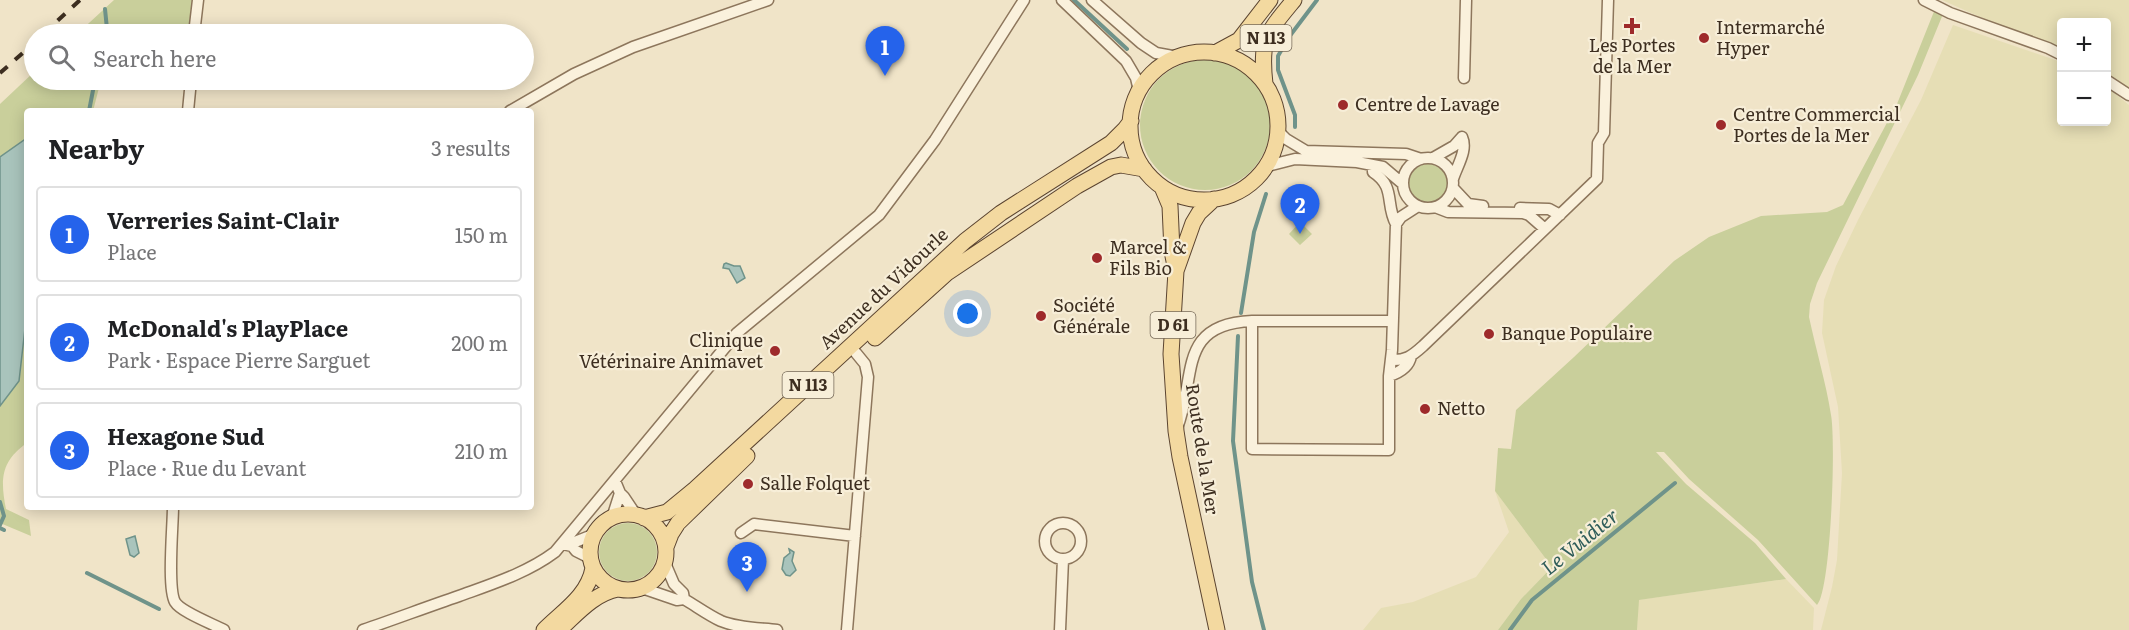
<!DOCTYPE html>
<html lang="en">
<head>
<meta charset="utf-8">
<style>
	:root { --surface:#fff; --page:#f6f6f6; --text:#202124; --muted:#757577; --line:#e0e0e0; --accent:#2563eb }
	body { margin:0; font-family:Literata,serif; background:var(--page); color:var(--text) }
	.controls { position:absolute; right:18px; top:18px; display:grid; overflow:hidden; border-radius:6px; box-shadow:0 3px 15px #0003 }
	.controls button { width:54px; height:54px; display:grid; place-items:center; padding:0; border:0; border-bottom:2px solid var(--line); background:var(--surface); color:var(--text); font:30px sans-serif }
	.you { position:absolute; left:968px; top:314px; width:21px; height:21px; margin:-15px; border:4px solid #fff; border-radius:50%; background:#1a73e8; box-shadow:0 0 0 9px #1a73e833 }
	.badge { display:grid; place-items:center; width:39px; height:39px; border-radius:50%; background:var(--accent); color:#fff; font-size:20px; font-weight:700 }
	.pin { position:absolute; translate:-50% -50px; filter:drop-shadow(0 2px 3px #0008) }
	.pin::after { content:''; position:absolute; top:32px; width:21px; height:18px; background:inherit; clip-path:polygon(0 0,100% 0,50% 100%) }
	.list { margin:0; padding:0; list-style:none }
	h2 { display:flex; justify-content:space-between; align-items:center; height:78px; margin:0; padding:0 24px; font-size:26px }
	h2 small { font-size:20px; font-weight:400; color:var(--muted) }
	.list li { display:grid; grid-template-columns:39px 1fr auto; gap:18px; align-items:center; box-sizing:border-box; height:96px; margin:0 12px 12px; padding:0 12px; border:2px solid var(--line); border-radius:6px }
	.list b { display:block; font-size:22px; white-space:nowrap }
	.list p { margin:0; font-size:20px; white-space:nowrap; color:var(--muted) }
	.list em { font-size:20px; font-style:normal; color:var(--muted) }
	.icon { flex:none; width:33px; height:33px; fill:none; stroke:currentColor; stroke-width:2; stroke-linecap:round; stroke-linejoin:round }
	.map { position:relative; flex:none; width:2129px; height:630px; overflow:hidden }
	.search { position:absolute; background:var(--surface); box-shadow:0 3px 15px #0003; left:24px; top:24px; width:510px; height:66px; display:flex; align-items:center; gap:15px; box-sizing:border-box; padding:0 21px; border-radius:33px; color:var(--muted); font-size:22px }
	.panel { position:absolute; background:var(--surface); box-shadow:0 3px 15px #0003; left:24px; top:108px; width:510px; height:402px; border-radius:6px }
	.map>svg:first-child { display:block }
</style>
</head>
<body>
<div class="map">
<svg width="2129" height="630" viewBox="0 0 2129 630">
	<rect width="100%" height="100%" fill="#f0e4c8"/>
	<path fill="#e6deb5" d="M 1942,0 L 2129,0 L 2129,88 L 2107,74 L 2106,22 L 2062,22 L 2061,53 Z
		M 1953,25 L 2061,62 L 2062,122 L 2106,122 L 2107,87 L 2129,105 L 2129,630 L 1821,630 L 1832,587 L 1837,560 L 1842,473 L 1838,407 L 1822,333 L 1824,300 L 1836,266 L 1858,220 L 1921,100 Z
		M 1495,491 L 1552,567 L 1521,599 L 1498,630 L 1363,630 L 1381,608 L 1413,602 L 1476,577 L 1509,532 Z
		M 1786,579 L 1814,608 L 1813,630 L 1637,630 L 1638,600 Z"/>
	<path fill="#c9cf9b" d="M 114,0 L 192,0 L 188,34 L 77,34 Z
		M 1935,9 L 1943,14 L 1918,75 L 1817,283 L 1810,304 L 1809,317 C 1816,350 1826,383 1831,415 C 1836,441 1831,590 1817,605 L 1758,540 L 1689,479 L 1664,452 L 1656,452 L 1686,484 L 1755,543 L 1786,579 L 1639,600 L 1637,630 L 1498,630 L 1521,599 L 1552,567 L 1495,491 L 1498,448 L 1511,449 L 1516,410 L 1574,357 L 1674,261 L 1709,237 L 1761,216 L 1827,212 L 1843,205 L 1897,104 Z
		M1140 125a65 65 0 1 1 130 0a65 65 0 1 1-130 0Z
		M 34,72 L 34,80 L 101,80 L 93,111 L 27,111 L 27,443 C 1,461 0,479 6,509 L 29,520 L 31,536 L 0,523 L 0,104 Z
		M1409 183a19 19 0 1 1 38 0a19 19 0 1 1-38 0Z
		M 1300,222 L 1312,234 L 1300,245 L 1289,234 Z
		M599 552a29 29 0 1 1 58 0a29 29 0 1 1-58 0Z"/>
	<path fill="#a9c4bc" stroke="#6f938a" stroke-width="1.5" d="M 27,138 L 27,311 L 19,381 L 0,406 L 0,157 Z
		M 726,263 L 734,266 L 740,266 L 745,278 L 737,283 L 729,269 L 723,268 L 724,264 Z
		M 135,536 L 139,553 L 134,557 L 130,555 L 126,539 Z
		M 789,549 L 794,552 L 792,561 L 796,570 L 790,576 L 786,575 L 782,569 L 784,558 L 790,553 Z"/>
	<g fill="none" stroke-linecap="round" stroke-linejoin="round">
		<path stroke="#6f938a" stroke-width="4" d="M 1074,0 L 1127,49
			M 105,9 L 107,29 L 106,34
			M 89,111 L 95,80
			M 1295,127 L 1295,115 L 1278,70 L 1278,56 L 1289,37 L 1317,0
			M 1241,313 L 1254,232 L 1266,194
			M 1238,336 L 1233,441 L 1252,582 L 1264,630
			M 0,502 L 4,516 L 0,525
			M 0,528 L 4,530
			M 87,573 L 159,609
			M 1510,630 L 1532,600 L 1675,483"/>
		<defs>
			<path id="minor" d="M 1062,0 L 1126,61 L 1136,78 L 1139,91
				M 1092,0 L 1141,43 L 1156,53 L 1178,57
				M 1924,0 L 1950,13 L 2048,48 L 2062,55
				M 194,34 L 198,0
				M 1464,78 L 1466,0
				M 2106,80 L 2129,95
				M 188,111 L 191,80
				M 510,111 L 574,74 L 633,47 L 768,0
				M 1278,131 L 1286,139 L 1306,151 L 1406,154 L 1421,159
				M1403 183a25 25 0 1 1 50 0a25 25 0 1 1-50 0Z
				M 1433,158 L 1454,146 L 1462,137
				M 1267,166 L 1295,159 L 1357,162 L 1383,167 L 1403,184
				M 1373,166 L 1373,172 C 1396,187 1385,204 1396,224 L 1392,350 L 1389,376 L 1389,450 L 1252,449 L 1252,321 L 1393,321
				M 1453,179 C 1457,166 1468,150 1462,137
				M 1453,188 L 1468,204 L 1483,206
				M 1435,207 L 1448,212 L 1523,213 L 1529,215 L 1545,229
				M 1520,208 L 1549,209 L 1560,215
				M 1396,224 L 1401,217 L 1418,206
				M 1391,360 C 1405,361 1412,356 1423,346 L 1597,179 L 1598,143 L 1604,133 L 1608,0
				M 1389,376 C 1398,373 1409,367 1411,356
				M 1177,428 C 1197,378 1176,324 1252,321
				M 615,481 L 620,493 L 624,497 L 636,515
				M 173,507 C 173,526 167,588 175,602 C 181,612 213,624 224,630
				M 612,518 L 620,493
				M1045 541a18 18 0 1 1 36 0a18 18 0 1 1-36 0Z
				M 741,533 L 754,524 L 855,536
				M 562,544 L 572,546 L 576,551 L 590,558
				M 572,546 L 575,542 L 595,534
				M 665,563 L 674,584 L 683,593 L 684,599 C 696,606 708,615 721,621 C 738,628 759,628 777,630
				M 642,588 L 677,600 L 684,599
				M 363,630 C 395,619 427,607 459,596 C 492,584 527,573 555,552 L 737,333 L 879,215 L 935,140 L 1024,0
				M 847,630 L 868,377 L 865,364 L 856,353
				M 1060,630 L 1063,559"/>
			<path id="primary" d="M1130 126a74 74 0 1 1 148 0a74 74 0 1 1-148 0Z
				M 1215,53 L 1239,40 L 1270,0
				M 1265,84 C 1260,39 1266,34 1294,0
				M 1162,187 L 1170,206 L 1172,251 L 1176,271
				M 1214,199 L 1199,213 L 1193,223 L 1176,271 L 1171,354 L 1176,431 L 1180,457 L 1217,630
				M 875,338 L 947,273 L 1077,186 L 1111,167 L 1121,165 L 1144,169
				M590 552a38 38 0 1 1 76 0a38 38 0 1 1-76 0Z
				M 644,518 L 667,512 L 695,489 L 965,241 L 1001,213 L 1111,143 L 1125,129 L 1131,121
				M 666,547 L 671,534 L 678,523 L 747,456
				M 544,630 C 563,611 588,596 593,568
				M 559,630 C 577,614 593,594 618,589"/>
		</defs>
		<use href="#minor" stroke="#8d765c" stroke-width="13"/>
		<use href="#primary" stroke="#5b4430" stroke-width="17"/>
		<use href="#minor" stroke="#faf1dc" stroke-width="10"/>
		<use href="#primary" stroke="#f3d9a0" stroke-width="15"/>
		<path stroke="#3d2e20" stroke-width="4" stroke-dasharray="10 10" stroke-linecap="butt" d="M 43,34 L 80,0
			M 0,73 L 34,43"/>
	</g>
	<g fill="#9e2a2b" stroke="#f7eed8" stroke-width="2">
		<path d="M1629 17h6v6h6v6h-6v6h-6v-6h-6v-6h6z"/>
		<circle cx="1704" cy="38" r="6"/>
		<circle cx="1343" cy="105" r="6"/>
		<circle cx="1721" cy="125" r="6"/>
		<circle cx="1097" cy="258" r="6"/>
		<circle cx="1041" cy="316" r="6"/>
		<circle cx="1489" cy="334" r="6"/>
		<circle cx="775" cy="351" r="6"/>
		<circle cx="1425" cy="409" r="6"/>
		<circle cx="748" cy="484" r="6"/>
	</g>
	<g text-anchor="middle" stroke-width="4.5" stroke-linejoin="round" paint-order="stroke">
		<g fill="#f7eed8" stroke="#756857" stroke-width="1.5">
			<rect x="1240.5" y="25" width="51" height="26" rx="4.5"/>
			<rect x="1150.5" y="312" width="45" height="26" rx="4.5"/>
			<rect x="782.5" y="372" width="51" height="26" rx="4.5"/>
		</g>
		<g font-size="16" font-weight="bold" fill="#3d2e20">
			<text x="1266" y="44">N 113</text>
			<text x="1173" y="331">D 61</text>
			<text x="808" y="391">N 113</text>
		</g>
		<g font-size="18" fill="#3d2e20" stroke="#f7eed8" text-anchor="start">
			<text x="1716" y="34">Intermarché<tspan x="1716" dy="21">Hyper</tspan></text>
			<text x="1632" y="52" text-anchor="middle">Les Portes<tspan x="1632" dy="21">de la Mer</tspan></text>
			<text x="1355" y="111">Centre de Lavage</text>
			<text x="1733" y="121">Centre Commercial<tspan x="1733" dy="21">Portes de la Mer</tspan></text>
			<text x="1109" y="254">Marcel &amp;<tspan x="1109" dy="21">Fils Bio</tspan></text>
			<text x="1053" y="312">Société<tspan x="1053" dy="21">Générale</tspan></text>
			<text x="1501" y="340">Banque Populaire</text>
			<text x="763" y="347" text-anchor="end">Clinique<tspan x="763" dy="21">Vétérinaire Animavet</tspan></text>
			<text x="1437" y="415">Netto</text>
			<text x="760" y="490">Salle Folquet</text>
		</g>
		<g font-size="18" fill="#3d2e20" stroke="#f7eed8">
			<text transform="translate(884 289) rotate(-43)" y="6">Avenue du Vidourle</text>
			<text transform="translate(1202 449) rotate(81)" y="6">Route de la Mer</text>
		</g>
		<g font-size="20" font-style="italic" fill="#2f5d5a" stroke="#f7eed8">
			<text transform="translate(1580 542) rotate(-39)" y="7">Le Vuidier</text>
		</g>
	</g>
</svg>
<div class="controls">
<button>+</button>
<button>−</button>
</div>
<div class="you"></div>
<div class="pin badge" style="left:885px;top:76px">1</div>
<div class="pin badge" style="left:1300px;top:234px">2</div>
<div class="pin badge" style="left:747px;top:592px">3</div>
<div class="search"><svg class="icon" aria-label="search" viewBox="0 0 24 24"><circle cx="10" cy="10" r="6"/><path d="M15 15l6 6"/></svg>Search here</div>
<section class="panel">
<h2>Nearby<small>3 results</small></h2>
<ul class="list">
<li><span class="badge">1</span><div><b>Verreries Saint-Clair</b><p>Place</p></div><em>150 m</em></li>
<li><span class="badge">2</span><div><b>McDonald's PlayPlace</b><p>Park · Espace Pierre Sarguet</p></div><em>200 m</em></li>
<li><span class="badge">3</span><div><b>Hexagone Sud</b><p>Place · Rue du Levant</p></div><em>210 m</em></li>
</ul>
</section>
</div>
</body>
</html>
